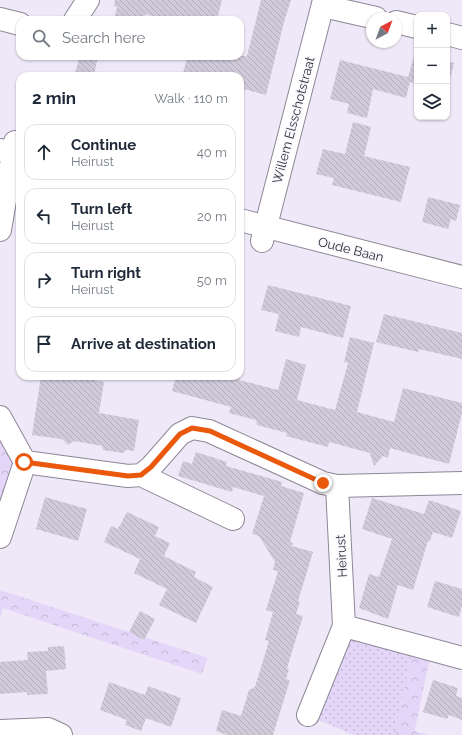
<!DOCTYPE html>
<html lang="en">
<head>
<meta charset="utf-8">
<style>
	:root { --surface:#fff; --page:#f2f2f3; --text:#1f2937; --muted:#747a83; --line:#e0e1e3 }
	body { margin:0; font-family:Raleway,sans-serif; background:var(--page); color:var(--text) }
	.controls { position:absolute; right:12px; top:12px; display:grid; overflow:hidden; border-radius:8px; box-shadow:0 1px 3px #0004 }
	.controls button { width:36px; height:36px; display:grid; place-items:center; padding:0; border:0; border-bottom:1px solid var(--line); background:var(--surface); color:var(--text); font:20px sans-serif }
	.compass { position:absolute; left:366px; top:12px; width:36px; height:36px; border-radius:50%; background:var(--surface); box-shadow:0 1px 3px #0004; rotate:41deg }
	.stop { position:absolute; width:12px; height:12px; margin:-9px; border:3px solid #ea580c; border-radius:50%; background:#fff }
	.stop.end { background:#ea580c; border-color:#fff; box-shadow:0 1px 4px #0008 }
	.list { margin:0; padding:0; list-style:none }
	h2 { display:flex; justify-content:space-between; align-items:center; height:52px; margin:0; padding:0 16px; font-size:17px }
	h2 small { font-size:13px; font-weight:400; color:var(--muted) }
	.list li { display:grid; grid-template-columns:26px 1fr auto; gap:12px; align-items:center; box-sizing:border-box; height:56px; margin:0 8px 8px; padding:0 8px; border:1px solid var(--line); border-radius:12px }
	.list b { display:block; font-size:15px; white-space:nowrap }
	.list p { margin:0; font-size:13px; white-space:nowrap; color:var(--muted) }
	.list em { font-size:13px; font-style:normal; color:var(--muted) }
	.icon { flex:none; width:22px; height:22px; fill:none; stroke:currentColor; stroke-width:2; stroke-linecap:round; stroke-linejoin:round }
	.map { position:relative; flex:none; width:462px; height:735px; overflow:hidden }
	.search { position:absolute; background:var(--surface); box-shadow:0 1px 3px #0004; left:16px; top:16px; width:228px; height:44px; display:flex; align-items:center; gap:10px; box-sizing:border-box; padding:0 14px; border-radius:12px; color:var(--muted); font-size:15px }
	.panel { position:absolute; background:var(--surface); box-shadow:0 1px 3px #0004; left:16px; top:72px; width:228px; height:308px; border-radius:12px }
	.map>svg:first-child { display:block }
</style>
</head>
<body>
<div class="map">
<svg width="462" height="735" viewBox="0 0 462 735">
	<defs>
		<pattern id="forest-crowns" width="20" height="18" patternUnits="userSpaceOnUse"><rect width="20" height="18" fill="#e3d6f8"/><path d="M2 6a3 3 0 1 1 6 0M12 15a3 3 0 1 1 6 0" fill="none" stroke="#c3b8d5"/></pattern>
		<pattern id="park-dots" width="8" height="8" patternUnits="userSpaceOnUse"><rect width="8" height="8" fill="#e3d6f8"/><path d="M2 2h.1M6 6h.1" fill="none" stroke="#c3b8d5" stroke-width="1.8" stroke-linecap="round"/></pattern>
		<pattern id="building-back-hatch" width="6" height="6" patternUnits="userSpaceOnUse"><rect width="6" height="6" fill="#d0cada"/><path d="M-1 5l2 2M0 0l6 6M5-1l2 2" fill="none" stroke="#b3aebc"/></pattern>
	</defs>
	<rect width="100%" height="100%" fill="#eee8f8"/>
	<path fill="url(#forest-crowns)" d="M 0,430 L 14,462 L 0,508 Z
		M 0,590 L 208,658 L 202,674 L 3,608 L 0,618 Z
		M 412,652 L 430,657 L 415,729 L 416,732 L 429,735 L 394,735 Z"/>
	<path fill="url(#park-dots)" d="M 349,637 L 412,652 L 394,735 L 354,735 L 316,719 Z"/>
	<path fill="url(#building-back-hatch)" d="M 115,0 L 222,0 L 217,20 L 170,20 L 145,14 L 144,20 L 114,20 L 117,7 L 114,6 Z
		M 261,0 L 291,0 L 284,22 L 266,95 L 240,88 L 240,76 L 182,76 L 188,56 L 247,56 Z
		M 415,53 L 417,53 L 417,83 L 410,82 L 406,98 L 373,89 L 367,118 L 347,113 L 349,104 L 330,99 L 340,60 L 408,77 Z
		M 80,56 L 98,56 L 94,76 L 74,76 Z
		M 447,61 L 454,63 L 447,91 Z
		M 353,122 L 371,127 L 364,156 L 410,167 L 401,202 L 332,185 L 334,178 L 316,174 L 323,149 L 345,154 Z
		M 428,197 L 460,205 L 456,221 L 451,219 L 448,229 L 422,222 Z
		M 268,285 L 351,306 L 343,338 L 301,327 L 299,337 L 275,331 L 279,314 L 261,310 Z
		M 384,314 L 462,333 L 462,359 L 419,349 L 418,352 L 376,342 Z
		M 350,337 L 374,343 L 357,412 L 394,422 L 403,388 L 462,403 L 462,413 L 449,464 L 390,448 L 388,458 L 383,456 L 374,466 L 370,453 L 329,442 L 328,447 L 286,436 L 287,433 L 257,425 L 256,420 L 229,413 L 231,407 L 172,391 L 176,376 L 240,376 L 239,380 L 278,390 L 286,359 L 306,365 L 297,400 L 335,410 L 348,363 L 344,362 Z
		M 41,376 L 69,376 L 104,382 L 99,413 L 139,420 L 134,451 L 126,450 L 123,453 L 103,450 L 102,446 L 74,441 L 68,445 L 62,439 L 32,435 Z
		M 196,452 L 227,462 L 226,466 L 282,482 L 281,486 L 304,493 L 290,542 L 293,543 L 292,546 L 313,552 L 298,601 L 300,601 L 296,614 L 303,616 L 287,668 L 289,669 L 286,679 L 290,680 L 273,735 L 227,735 L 216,731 L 222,710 L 241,716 L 249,690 L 255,687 L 269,641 L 265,640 L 273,612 L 266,610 L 278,571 L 273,570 L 275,562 L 259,536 L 252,534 L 264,496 L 233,487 L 232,492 L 178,476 L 183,461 L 192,464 Z
		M 45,497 L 87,509 L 78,541 L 36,529 Z
		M 372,498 L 424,514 L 429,500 L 461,511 L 452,538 L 433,532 L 430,541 L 428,541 L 413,590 L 398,585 L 388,619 L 359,608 L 369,574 L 379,577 L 392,539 L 362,529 Z
		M 127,512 L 159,527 L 155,536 L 170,543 L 164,556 L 196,572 L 194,577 L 213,587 L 196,623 L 159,605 L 167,589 L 134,573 L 140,559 L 104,542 L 111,526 L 118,529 Z
		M 435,581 L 462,589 L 462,606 L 459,617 L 427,607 Z
		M 140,611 L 155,619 L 144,640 L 129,632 Z
		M 64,646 L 66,669 L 46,671 L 48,694 L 27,695 L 27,692 L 0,694 L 0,662 L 28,660 L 27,652 L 48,651 L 48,647 Z
		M 433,680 L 458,688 L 456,696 L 462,698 L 462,720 L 449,715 L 447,719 L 423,712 Z
		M 109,682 L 145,695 L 148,686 L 181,698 L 171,727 L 146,718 L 141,731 L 125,725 L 127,720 L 100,710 Z"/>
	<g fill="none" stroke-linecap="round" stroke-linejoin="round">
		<defs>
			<path id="street" d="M 323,6 L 376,18
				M 0,19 L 20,24
				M 75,20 L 88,0
				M 396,22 L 417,27
				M 447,34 L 462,38
				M 0,230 L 15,142
				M 262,241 L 324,0
				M 0,417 L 25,462 L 0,537
				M 25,462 L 128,476 L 141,475 L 151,467 L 180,434 L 192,428 L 209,431 L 323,483 L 337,486 L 462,483
				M 141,475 L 233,519
				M 344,626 L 462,658
				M 308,715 L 344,626 L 337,486
				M 0,731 L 48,729 L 61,735"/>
			<path id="secondary" d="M 0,150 L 20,155
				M 240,220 L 462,277"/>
		</defs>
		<use href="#street" stroke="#8d8796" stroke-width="24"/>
		<use href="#secondary" stroke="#8d8796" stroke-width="24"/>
		<use href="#street" stroke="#fff" stroke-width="22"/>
		<use href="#secondary" stroke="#fff" stroke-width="22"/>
	</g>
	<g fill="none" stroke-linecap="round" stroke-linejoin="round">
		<path stroke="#ea580c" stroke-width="5" d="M 24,462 L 128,476 L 141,475 L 151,467 L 180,434 L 192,428 L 210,431 L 323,483"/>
	</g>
	<g text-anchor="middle" stroke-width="3" stroke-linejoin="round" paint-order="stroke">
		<g font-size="13" fill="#312e35" stroke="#f9f7fe">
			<text transform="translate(293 120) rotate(-75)" y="5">Willem Elsschotstraat</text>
			<text transform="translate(351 249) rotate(14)" y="5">Oude Baan</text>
			<text transform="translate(341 556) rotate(-93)" y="5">Heirust</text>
		</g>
	</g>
</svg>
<div class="controls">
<button>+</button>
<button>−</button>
<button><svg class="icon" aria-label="layers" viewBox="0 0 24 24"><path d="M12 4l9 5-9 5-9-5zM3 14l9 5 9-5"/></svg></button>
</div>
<svg class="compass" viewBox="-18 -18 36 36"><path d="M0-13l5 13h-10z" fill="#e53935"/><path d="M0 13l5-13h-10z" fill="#747a83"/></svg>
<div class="stop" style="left:24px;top:462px"></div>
<div class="stop end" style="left:323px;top:483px"></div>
<div class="search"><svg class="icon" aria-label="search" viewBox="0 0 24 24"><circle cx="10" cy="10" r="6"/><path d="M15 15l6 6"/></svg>Search here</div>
<section class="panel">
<h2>2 min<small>Walk · 110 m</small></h2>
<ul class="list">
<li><svg class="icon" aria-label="ahead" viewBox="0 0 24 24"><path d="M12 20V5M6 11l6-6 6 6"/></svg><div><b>Continue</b><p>Heirust</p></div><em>40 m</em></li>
<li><svg class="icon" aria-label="left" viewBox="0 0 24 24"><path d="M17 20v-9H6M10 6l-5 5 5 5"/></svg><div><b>Turn left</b><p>Heirust</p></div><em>20 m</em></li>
<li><svg class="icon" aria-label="right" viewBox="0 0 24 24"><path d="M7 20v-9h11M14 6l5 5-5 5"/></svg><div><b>Turn right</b><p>Heirust</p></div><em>50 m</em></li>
<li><svg class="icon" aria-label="arrive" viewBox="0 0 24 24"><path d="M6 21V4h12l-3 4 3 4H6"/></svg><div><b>Arrive at destination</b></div></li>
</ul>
</section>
</div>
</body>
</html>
